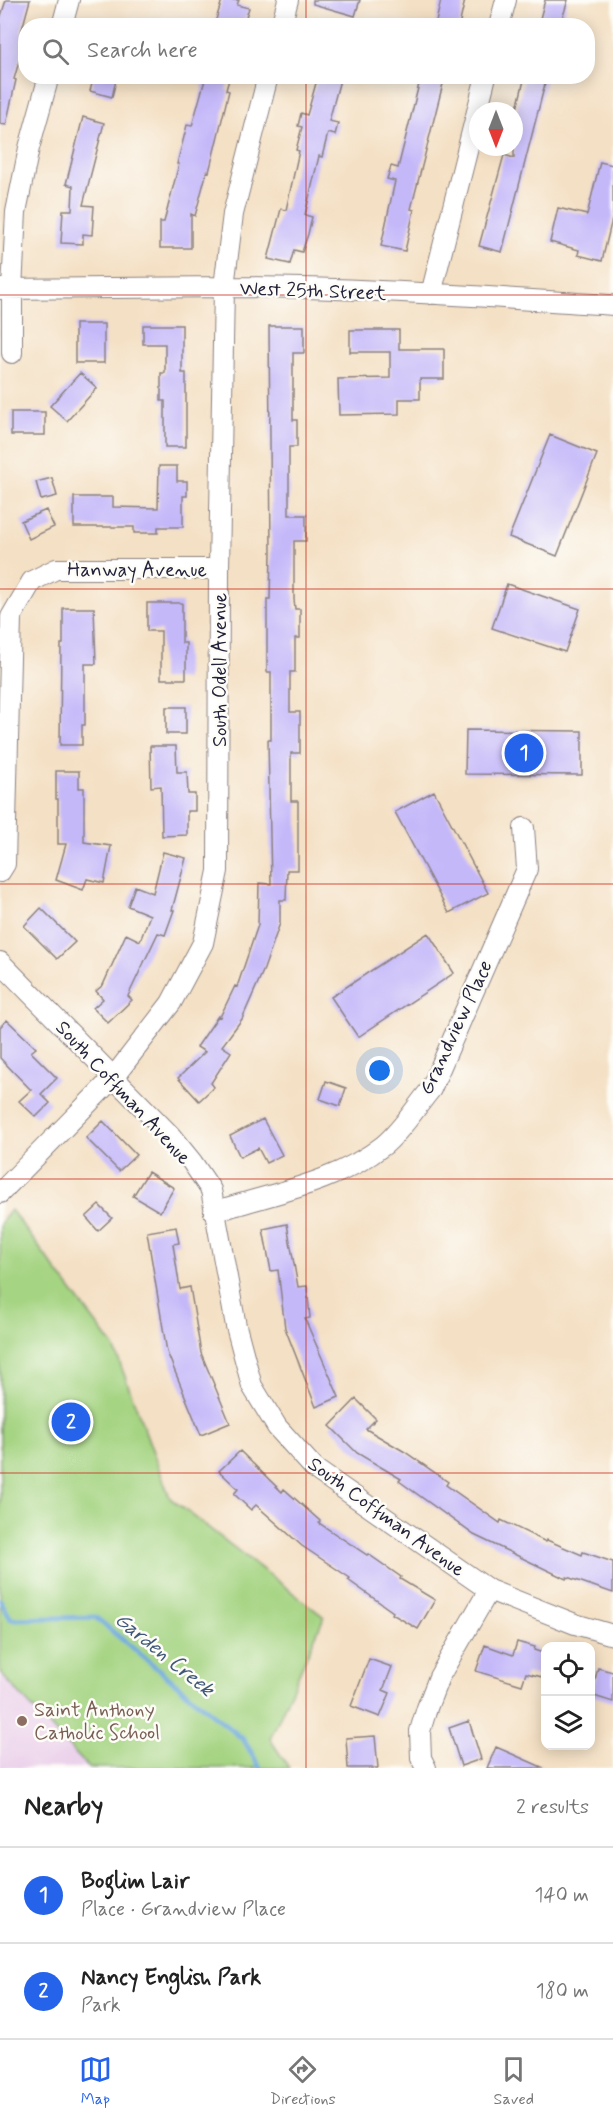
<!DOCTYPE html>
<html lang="en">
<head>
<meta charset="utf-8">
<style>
	:root { --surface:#fff; --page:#f2f2f2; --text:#222; --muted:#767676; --line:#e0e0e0; --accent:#2563eb }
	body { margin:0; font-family:Mynerve,sans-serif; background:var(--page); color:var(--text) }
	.controls { position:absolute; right:18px; bottom:18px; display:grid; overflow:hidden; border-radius:12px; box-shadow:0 3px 15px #0003 }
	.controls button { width:54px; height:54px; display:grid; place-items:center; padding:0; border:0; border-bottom:2px solid var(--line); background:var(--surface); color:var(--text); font:30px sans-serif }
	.compass { position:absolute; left:469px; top:102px; width:54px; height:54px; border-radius:50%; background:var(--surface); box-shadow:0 3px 15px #0003; rotate:180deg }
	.you { position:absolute; left:380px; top:1071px; width:21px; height:21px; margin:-15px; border:4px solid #fff; border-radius:50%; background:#1a73e8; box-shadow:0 0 0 9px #1a73e833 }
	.badge { display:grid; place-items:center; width:39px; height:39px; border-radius:50%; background:var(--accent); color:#fff; font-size:20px; font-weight:700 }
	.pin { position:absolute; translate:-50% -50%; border:3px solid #fff; box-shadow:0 2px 6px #0006 }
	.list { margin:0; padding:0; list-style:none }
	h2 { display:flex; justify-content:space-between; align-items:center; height:78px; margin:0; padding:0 24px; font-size:26px }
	h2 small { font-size:20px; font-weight:400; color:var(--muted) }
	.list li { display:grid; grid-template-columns:39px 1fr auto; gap:18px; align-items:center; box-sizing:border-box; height:96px; padding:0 24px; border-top:2px solid var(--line) }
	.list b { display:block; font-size:22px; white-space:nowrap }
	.list p { margin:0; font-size:20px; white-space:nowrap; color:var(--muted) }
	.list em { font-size:20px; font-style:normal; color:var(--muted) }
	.icon { flex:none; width:33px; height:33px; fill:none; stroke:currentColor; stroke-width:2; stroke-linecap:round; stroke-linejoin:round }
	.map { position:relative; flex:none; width:613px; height:1768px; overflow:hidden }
	.search { position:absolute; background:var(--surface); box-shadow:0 3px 15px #0003; left:18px; right:18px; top:18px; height:66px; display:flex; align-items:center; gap:15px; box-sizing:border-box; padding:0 21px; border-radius:24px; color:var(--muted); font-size:22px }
	.sheet { height:270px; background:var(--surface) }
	nav { display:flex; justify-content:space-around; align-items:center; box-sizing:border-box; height:84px; border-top:2px solid var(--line); background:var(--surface); font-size:16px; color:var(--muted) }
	nav a { display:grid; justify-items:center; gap:3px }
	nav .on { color:var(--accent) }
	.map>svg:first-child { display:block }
</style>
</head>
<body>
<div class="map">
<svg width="613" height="1768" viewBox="0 0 613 1768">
	<rect width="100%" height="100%" fill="#fdfcf7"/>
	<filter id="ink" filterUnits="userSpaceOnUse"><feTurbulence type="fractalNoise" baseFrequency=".0167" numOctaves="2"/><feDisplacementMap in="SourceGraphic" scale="12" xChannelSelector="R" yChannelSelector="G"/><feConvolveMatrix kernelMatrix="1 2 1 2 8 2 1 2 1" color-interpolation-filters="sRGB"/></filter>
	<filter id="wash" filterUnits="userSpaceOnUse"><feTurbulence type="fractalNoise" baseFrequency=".008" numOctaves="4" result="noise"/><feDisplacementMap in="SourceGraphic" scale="24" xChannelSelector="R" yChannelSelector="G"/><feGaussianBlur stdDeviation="1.35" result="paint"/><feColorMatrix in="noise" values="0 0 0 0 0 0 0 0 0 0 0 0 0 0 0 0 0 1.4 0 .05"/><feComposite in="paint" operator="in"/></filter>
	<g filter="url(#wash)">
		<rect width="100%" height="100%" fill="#f4e0c4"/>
		<path fill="#ebd1eb" d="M 0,1673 L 89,1768 L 0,1768 Z"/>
		<path fill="#a5d482" stroke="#647b5e" stroke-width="1.5" d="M 11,1210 L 114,1347 L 170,1498 L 324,1617 L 270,1739 L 289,1768 L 89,1768 L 0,1673 L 0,1224 Z"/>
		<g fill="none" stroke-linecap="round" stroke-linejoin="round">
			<path stroke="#6aa7dc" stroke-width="5" d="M 0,1600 L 11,1619 L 95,1617 L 244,1740 L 260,1768"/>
		</g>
		<g id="blocks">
			<path fill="#c4b8f9" d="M 6,0 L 30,0 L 21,33 L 26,34 L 26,37 L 14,79 L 16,80 L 6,125 L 0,124 L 0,19 Z
				M 222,0 L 239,0 L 237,5 L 249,8 L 243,26 L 214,26 Z
				M 313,0 L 360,0 L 355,16 L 313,4 Z
				M 441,0 L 465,0 L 459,26 L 435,26 Z
				M 545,0 L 568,0 L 560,26 L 538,26 Z
				M 94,76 L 117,76 L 112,97 L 90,91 Z
				M 206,76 L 230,76 L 226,90 L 229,91 L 209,172 L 207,171 L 195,216 L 191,214 L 191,248 L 160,248 L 160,222 L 164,222 L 179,164 L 177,164 L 187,125 L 192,126 Z
				M 318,76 L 341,76 L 329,121 L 338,123 L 335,135 L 328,133 L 322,157 L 319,156 L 305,215 L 312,217 L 308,234 L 302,252 L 294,250 L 290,264 L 268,259 L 281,209 L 286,210 L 299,151 L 296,150 L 302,127 L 298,126 L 301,113 L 307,115 Z
				M 421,76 L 445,76 L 411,209 L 414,210 L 405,251 L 381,246 L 395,181 L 387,179 L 391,166 L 398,168 Z
				M 525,76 L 547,76 L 502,252 L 479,246 L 504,155 L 514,158 L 514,121 Z
				M 83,117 L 104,123 L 83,205 L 94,206 L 92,235 L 83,234 L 83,244 L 61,243 L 63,210 L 72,210 L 73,186 L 66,184 Z
				M 600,162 L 613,165 L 613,215 L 602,261 L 578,255 L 579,250 L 550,242 L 558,208 L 587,215 Z
				M 75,324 L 104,324 L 104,363 L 75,363 Z
				M 143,325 L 182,325 L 182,373 L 186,373 L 186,447 L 165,447 L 165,401 L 161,401 L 161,373 L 165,373 L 165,344 L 143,344 Z
				M 269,326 L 304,326 L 304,353 L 293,353 L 293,420 L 297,420 L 297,447 L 289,447 L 289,515 L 306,515 L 306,541 L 294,541 L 294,599 L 295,609 L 300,609 L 300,638 L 295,638 L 295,672 L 290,672 L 290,712 L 300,712 L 300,753 L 291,753 L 291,801 L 298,801 L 298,870 L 287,870 L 286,900 L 280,900 L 280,923 L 264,969 L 242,1019 L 222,1046 L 231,1052 L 211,1083 L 214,1087 L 199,1101 L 178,1078 L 205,1052 L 197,1047 L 218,1016 L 220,1017 L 235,986 L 237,987 L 258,925 L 259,883 L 271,884 L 268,740 L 271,740 L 271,672 L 267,672 L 267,599 L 270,599 L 271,551 Z
				M 350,330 L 399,330 L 399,349 L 444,349 L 444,379 L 420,379 L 420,399 L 399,399 L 399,414 L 339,415 L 338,379 L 390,378 L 390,352 L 350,352 Z
				M 80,373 L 97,388 L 67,421 L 50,406 Z
				M 11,412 L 45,412 L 45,435 L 11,435 Z
				M 550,435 L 597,454 L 557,556 L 509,537 Z
				M 159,466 L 177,466 L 177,481 L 187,481 L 187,496 L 183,496 L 183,527 L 158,527 L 158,533 L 134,533 L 134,527 L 74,527 L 74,497 L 113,497 L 113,507 L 158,508 Z
				M 52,478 L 57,496 L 41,500 L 36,482 Z
				M 46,510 L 54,527 L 29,539 L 21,521 Z
				M 507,584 L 580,609 L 565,652 L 492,628 Z
				M 147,603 L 182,603 L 182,643 L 186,643 L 186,679 L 161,679 L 161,631 L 147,631 Z
				M 63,608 L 94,608 L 96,664 L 85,664 L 85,725 L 82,725 L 82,745 L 60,745 L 61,644 L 63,644 Z
				M 166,707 L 186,707 L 186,734 L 166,734 Z
				M 466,730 L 582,731 L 582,775 L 465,774 Z
				M 150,746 L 176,746 L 177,772 L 187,772 L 188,794 L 195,794 L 195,811 L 187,811 L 187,835 L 162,836 L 161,786 L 151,787 Z
				M 56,771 L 79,771 L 79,788 L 84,788 L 84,842 L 111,846 L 104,883 L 87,879 L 83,890 L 56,880 L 66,844 L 58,844 L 58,799 L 56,799 Z
				M 434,791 L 488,893 L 449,913 L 395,812 Z
				M 163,852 L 186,858 L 172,910 L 174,910 L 165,935 L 158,933 L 128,996 L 132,1000 L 108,1023 L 93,1008 L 103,999 L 96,991 L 103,985 L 126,934 L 140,941 L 150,915 L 128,906 L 135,886 L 153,893 Z
				M 41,908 L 75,942 L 57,959 L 24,926 Z
				M 428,933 L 454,973 L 358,1037 L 331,997 Z
				M 7,1020 L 36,1048 L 31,1052 L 57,1078 L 41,1094 L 50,1103 L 36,1117 L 19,1101 L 31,1090 L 0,1058 L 0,1027 Z
				M 326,1081 L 346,1088 L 340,1106 L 320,1099 Z
				M 263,1119 L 282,1155 L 266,1163 L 258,1148 L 240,1157 L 230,1136 Z
				M 103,1121 L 136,1155 L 119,1171 L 86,1138 Z
				M 148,1172 L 174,1188 L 160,1212 L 133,1196 Z
				M 99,1205 L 112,1218 L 98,1231 L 86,1217 Z
				M 287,1224 L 298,1287 L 307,1286 L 310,1318 L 305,1319 L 339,1397 L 316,1407 L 285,1328 L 278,1270 L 271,1271 L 263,1229 Z
				M 176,1227 L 179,1243 L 173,1244 L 180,1289 L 190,1287 L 201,1353 L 230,1423 L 201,1435 L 167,1352 L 147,1232 Z
				M 356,1399 L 376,1419 L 366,1429 L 405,1452 L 448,1482 L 446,1485 L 500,1523 L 501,1520 L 546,1542 L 547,1540 L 582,1555 L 583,1552 L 613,1562 L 613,1593 L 567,1577 L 566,1579 L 474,1535 L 399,1481 L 401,1479 L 357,1453 L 330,1426 Z
				M 240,1451 L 282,1492 L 284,1489 L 320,1521 L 319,1523 L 367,1555 L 368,1554 L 401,1577 L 400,1579 L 435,1600 L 418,1629 L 392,1614 L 393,1612 L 348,1580 L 350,1578 L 302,1546 L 256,1505 L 251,1510 L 234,1494 L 238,1489 L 219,1471 Z
				M 517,1642 L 535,1647 L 534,1650 L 546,1654 L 546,1678 L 526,1673 L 522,1685 L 476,1671 L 485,1645 L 513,1655 Z
				M 369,1659 L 392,1667 L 383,1690 L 390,1693 L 380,1717 L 351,1706 Z
				M 598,1668 L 613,1672 L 613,1702 L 591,1695 Z
				M 469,1721 L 481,1759 L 461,1766 L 449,1728 Z
				M 375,1736 L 378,1768 L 348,1768 L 346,1738 Z
				M 496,1747 L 544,1768 L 487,1768 Z"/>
		</g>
	</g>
	<g filter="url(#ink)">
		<use href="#blocks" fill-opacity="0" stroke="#8b8180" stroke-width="1.5"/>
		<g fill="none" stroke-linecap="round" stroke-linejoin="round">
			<defs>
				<path id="minor" d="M 62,26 L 69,0
					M 281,26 L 288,0
					M 499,26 L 506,0
					M 0,289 C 74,289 148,287 223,287 C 353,287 483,297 613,305
					M 431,294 L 486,76
					M 12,353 L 12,289 L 16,212 L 29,148 L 49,76
					M 0,872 L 5,864 L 11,617 L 32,581 L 56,569 L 219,569
					M 0,962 L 170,1135 L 192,1162 L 211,1190 L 236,1326 L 252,1386 L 277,1427 L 315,1469 L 489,1590 L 575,1624 L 613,1635
					M 0,1193 L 113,1078 L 171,1003 L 203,943 L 218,871 L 219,569 L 224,287 L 233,214 L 268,76
					M 214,1212 C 272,1193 335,1184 384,1145 C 402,1130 416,1107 431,1089 L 527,869 L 524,828
					M 426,1768 L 421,1758 L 420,1731 L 427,1708 L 439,1677 L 489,1590"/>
			</defs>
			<use href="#minor" stroke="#8b8180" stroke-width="22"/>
			<use href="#minor" stroke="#fff" stroke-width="20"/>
		</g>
	</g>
	<path fill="none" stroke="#c8321e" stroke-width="1.5" stroke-opacity="0.55" d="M 306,0 L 306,26M 306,76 L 306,1768M 0,295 L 613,295M 0,589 L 613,589M 0,884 L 613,884M 0,1179 L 613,1179M 0,1473 L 613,1473"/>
	<circle fill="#8d6e63" stroke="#fdfcf7" stroke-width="2" cx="22" cy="1721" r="6"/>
	<g text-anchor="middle" stroke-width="5" stroke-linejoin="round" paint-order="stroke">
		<g font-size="20" fill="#22223b" stroke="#fdfcf7">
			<text transform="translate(313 290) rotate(2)" y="7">West 25th Street</text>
			<text x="137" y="576">Hanway Avenue</text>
			<text transform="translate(219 670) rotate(-90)" y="7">South Odell Avenue</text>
			<text transform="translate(455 1027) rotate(-65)" y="7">Grandview Place</text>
			<text transform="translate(124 1092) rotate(47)" y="7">South Coffman Avenue</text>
			<text transform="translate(387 1516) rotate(36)" y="7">South Coffman Avenue</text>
		</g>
		<g font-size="20" fill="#785e54" stroke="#fdfcf7" text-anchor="start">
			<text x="34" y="1716">Saint Anthony<tspan x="34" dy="23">Catholic School</tspan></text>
		</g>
		<g font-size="21" font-style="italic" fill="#3f577b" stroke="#fdfcf7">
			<text transform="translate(165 1654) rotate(39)" y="7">Garden Creek</text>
		</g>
	</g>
</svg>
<div class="controls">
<button><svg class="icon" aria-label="locate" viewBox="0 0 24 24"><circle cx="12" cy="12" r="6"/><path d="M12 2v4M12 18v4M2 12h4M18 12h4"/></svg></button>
<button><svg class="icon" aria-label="layers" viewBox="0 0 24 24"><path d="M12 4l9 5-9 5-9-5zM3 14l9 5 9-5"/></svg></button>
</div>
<svg class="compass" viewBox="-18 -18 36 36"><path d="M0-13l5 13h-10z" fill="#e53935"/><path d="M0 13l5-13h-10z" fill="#767676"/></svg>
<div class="you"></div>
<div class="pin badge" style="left:524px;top:753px">1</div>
<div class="pin badge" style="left:71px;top:1422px">2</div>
<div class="search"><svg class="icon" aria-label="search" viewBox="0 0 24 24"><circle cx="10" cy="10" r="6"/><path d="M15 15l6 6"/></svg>Search here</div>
</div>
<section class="sheet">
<h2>Nearby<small>2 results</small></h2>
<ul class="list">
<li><span class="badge">1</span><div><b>Boglim Lair</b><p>Place · Grandview Place</p></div><em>140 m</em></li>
<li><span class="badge">2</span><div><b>Nancy English Park</b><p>Park</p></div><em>180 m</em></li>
</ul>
</section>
<nav>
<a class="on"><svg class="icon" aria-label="map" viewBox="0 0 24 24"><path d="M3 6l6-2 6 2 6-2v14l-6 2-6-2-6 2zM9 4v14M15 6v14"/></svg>Map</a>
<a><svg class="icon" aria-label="directions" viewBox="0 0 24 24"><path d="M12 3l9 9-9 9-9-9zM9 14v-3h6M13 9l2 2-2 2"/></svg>Directions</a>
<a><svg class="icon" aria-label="saved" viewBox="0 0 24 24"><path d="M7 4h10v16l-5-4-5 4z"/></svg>Saved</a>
</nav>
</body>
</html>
